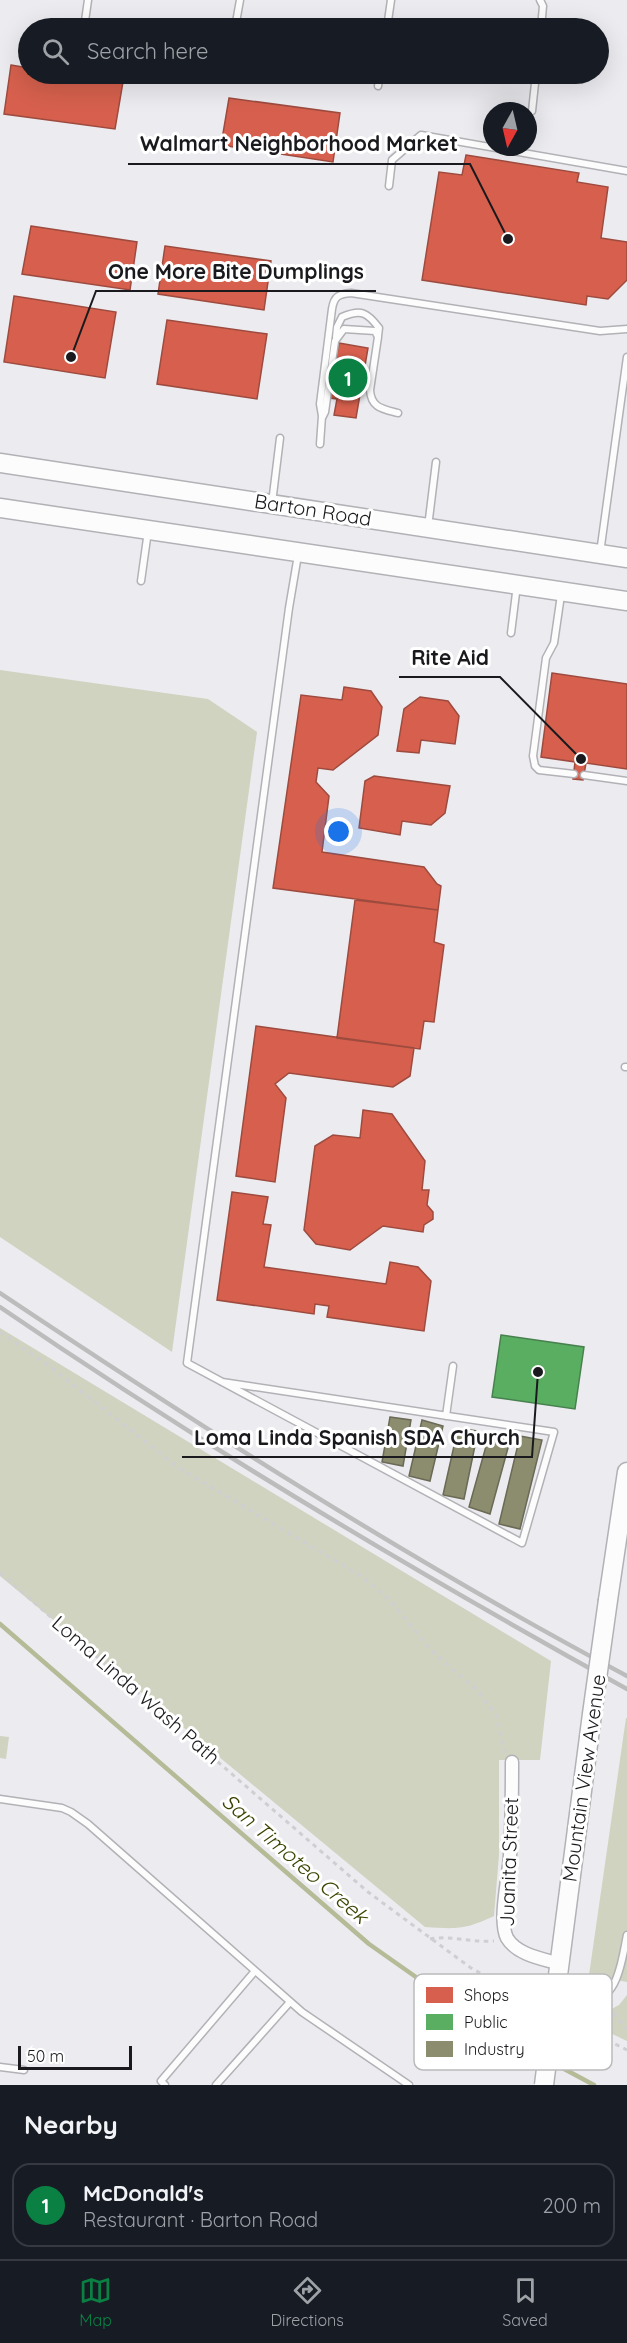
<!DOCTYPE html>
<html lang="en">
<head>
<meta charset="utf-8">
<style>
	:root { --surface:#171b24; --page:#242831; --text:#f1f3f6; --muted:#9ea1a6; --line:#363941; --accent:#0b8043 }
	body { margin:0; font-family:Quicksand,sans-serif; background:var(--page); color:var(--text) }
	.compass { position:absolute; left:483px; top:102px; width:54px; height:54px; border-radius:50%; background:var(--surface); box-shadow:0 6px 24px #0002; rotate:188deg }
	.scale { position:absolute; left:18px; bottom:15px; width:114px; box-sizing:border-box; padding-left:6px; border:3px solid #1a191d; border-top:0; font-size:16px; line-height:21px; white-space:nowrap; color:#1a191d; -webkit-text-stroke:4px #fff; paint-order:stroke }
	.you { position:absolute; left:339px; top:832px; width:21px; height:21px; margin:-15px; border:4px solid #fff; border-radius:50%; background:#1a73e8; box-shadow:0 0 0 9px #1a73e833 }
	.badge { display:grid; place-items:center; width:39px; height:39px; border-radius:50%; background:var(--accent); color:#fff; font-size:20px; font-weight:700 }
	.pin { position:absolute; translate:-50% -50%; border:3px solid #fff; box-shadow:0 2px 6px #0006 }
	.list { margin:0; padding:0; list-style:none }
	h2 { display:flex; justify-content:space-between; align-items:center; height:78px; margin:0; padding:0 24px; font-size:26px }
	h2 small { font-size:20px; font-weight:400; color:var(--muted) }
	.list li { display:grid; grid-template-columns:39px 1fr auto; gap:18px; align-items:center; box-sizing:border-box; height:84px; margin:0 12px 12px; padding:0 12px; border:2px solid var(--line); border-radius:18px }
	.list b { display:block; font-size:22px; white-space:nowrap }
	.list p { margin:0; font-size:20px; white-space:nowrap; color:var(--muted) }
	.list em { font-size:20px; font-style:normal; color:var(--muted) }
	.icon { flex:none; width:33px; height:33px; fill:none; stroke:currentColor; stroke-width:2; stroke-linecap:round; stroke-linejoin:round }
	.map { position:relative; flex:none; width:627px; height:2085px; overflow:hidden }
	.search { position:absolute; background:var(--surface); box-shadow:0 6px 24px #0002; left:18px; right:18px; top:18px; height:66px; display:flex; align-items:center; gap:15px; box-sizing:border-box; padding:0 21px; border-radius:33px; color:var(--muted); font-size:22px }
	.sheet { height:174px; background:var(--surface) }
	nav { display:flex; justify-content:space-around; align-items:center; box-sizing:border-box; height:84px; border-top:2px solid var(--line); background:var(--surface); font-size:16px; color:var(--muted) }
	nav a { display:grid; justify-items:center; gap:3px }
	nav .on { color:var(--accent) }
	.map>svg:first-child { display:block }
</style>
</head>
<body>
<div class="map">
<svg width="627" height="2085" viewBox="0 0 627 2085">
	<rect width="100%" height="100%" fill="#ecebf0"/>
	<path fill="#d0d3c0" d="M 0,670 L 208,699 L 257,732 L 172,1352 L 0,1237 Z
		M 0,1328 L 551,1661 L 540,1760 L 499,1760 L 499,1855 L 494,1916 C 464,1930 457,1929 425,1927 L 0,1576 Z
		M 626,1718 L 627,1718 L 627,1982 L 589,1975 Z
		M 0,1736 L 9,1737 L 6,1759 L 0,1758 Z
		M 627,1995 L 627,2041 L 587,2022 L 619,2005 Z"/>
	<path fill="#d6604d" stroke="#9e4b3f" stroke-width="1.5" d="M 11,65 L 28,68 L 28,74 L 65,74 L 123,82 L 115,129 L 4,114 Z
		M 229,98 L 340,113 L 333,162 L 221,145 Z
		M 466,155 L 579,173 L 577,182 L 608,187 L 601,238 L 627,242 L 627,280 L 608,299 L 587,296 L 586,305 L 422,280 L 439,172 L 462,175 Z
		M 31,226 L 137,242 L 130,290 L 22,274 Z
		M 165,246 L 271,261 L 264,310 L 158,294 Z
		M 14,296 L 116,312 L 105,378 L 4,362 Z
		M 167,320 L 267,334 L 257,399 L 157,384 Z
		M 339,343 L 368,348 L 356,418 L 334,415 L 337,399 L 330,398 Z
		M 552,673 L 627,684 L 627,769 L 586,763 L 583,780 L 573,779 L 575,762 L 541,757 Z
		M 344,687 L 371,691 L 382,707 L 378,735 L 333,770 L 318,768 L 316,782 L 329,796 L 322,852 L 424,867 L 437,884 L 441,886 L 438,910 L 273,888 L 301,695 L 342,700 Z
		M 420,697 L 448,701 L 459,716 L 455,744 L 421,740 L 419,753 L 397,751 L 404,709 Z
		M 374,776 L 450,786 L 445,813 L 431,825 L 402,821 L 400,835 L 359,828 L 365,781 Z
		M 355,900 L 438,910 L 434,942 L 444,945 L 434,1022 L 424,1021 L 420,1049 L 337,1038 Z
		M 256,1026 L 414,1048 L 410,1076 L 393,1087 L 289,1073 L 275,1084 L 286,1098 L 275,1182 L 236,1176 Z
		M 363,1110 L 392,1114 L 425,1161 L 422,1190 L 429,1190 L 427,1205 L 433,1212 L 433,1219 L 424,1225 L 423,1232 L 383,1226 L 350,1250 L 316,1244 L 304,1230 L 315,1146 L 333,1135 L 360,1138 Z
		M 232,1192 L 268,1197 L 263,1224 L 271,1225 L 264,1267 L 386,1284 L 390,1262 L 418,1267 L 431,1281 L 424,1331 L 327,1317 L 329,1306 L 315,1304 L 314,1314 L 217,1300 Z"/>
	<path fill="#5aae61" stroke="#47814d" stroke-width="1.5" d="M 501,1335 L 584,1347 L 575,1409 L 492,1397 Z"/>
	<path fill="#8c8c6e" stroke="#6a6a56" stroke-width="1.5" d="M 390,1417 L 411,1420 L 403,1466 L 382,1462 Z
		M 422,1420 L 443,1426 L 430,1481 L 409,1476 Z
		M 458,1428 L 478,1431 L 464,1499 L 443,1495 Z
		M 490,1432 L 511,1437 L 490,1514 L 469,1507 Z
		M 520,1436 L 542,1440 L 520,1529 L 499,1524 Z"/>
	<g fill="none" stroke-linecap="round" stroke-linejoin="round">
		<path stroke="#b6bb97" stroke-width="4.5" d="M 0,1624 L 369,1944 L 487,2027 L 543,2058
			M 553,2063 L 594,2085"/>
		<defs>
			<path id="service" d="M 540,0 L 543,6 L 541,28
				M 84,28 L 88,0
				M 235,28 L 240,0
				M 387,28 L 391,0
				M 378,86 L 380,74
				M 532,111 L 536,74
				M 389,186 L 392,160 L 421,135 L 627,171
				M 336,337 L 337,327 L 342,317 C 361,309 367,312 379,328 L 378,336
				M 322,418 L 325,412 L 335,341 L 344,329 L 375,331 L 378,337 L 370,390 C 371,408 383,409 398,413
				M 320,444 L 322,416 L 320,404 L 332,309 C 334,296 339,294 351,293 L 600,331 L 627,329
				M 272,503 L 280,438
				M 428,527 L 436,462
				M 600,553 L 627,357
				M 141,581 L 148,531
				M 561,595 L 554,643 L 546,658 L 533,756 L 535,766 L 539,770 L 574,774
				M 511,633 L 517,585
				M 584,775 L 627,781
				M 625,1067 L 627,1067
				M 222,1382 L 554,1432 L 522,1543 L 187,1363 L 289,608 L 298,555
				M 446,1416 L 453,1366
				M 0,1799 L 62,1808 L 71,1812 L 88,1824 L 302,2012 L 409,2085
				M 556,1994 C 568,1996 583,2001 594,2000 C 619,1997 623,1953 627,1935
				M 0,2067 L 24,2070
				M 165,2085 L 161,2081 L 255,1971
				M 216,2085 L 290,2002"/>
			<path id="minor" d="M 512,1762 C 512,1793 512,1824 510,1855 C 509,1876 498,1920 507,1938 C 517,1955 543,1959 560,1964"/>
			<path id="secondary" d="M 0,463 L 627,558
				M 0,508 L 627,601
				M 608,1600 L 627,1472
				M 554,2006 L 592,1714"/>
		</defs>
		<use href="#service" stroke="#b2b1b5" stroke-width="9"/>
		<use href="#minor" stroke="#b2b1b5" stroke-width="15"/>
		<use href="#secondary" stroke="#b2b1b5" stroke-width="21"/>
		<path stroke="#cfcfd1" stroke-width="3" stroke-dasharray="4.5 4.5" stroke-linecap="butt" d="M 0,1332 L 44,1362 L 179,1468 L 361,1576 L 390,1600 L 432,1651 L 477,1690 L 496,1715 L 505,1753
			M 0,1573 L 368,1892 L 471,1968 L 540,2006
			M 430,1939 C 451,1935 473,1943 494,1941
			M 608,2006 L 627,2029
			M 567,2020 L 627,2050"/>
		<use href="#service" stroke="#fcfcfd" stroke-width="6"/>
		<use href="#minor" stroke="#fcfcfd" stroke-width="12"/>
		<use href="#secondary" stroke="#fcfcfd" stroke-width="18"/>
		<path stroke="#bcbcbd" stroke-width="4.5" d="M 0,1293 C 204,1429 411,1561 627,1676
			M 0,1307 C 202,1445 413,1571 627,1689"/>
		<defs>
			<path id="secondary-bridge" d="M 592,1714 L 608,1600
				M 544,2085 L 554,2006"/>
		</defs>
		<use href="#secondary-bridge" stroke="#b2b1b5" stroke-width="21" stroke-linecap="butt"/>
		<use href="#secondary-bridge" stroke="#fcfcfd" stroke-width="18"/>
	</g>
	<g text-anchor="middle" stroke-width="6" stroke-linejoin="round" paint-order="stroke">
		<g font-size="20" fill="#1a191d" stroke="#fff">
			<text transform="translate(313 510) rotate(9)" y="7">Barton Road</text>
			<text transform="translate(136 1690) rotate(41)" y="7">Loma Linda Wash Path</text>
			<text transform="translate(584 1778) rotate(-82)" y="7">Mountain View Avenue</text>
			<text transform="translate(509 1862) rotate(-88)" y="7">Juanita Street</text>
		</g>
		<g font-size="21" font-style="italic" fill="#3b4200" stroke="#fff">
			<text transform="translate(295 1859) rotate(41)" y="7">San Timoteo Creek</text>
		</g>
	</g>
	<rect x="414" y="1974" width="198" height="96" rx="9" fill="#fff" stroke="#bababb" stroke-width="1.5"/>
	<rect x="426" y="1987" width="27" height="16" fill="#d6604d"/>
	<rect x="426" y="2014" width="27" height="16" fill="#5aae61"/>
	<rect x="426" y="2041" width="27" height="16" fill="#8c8c6e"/>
	<g font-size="16" fill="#1a191d">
		<text x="464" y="2001">Shops</text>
		<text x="464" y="2028">Public</text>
		<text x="464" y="2055">Industry</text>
	</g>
	<path fill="none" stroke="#1a191d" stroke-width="2" d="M508 239L470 164H128M71 357L96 291H376M581 759L500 677H399M538 1372L532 1457H182"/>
	<g fill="#1a191d" stroke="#fff" stroke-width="2">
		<circle cx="508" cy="239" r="6"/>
		<circle cx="71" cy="357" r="6"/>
		<circle cx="581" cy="759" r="6"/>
		<circle cx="538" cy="1372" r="6"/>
	</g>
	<g font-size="21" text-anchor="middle" font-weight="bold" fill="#1a191d" stroke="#fff" stroke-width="6" stroke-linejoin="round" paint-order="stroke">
		<text x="299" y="151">Walmart Neighborhood Market</text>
		<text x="236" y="279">One More Bite Dumplings</text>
		<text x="450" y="665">Rite Aid</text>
		<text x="357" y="1445">Loma Linda Spanish SDA Church</text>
	</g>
</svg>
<svg class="compass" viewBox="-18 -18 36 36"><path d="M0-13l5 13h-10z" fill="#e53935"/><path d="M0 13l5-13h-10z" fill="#9ea1a6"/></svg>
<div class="scale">50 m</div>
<div class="you"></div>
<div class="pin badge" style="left:348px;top:378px">1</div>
<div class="search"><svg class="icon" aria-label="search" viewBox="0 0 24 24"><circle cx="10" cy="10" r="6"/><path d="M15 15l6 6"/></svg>Search here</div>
</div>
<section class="sheet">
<h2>Nearby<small></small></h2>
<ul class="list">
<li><span class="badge">1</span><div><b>McDonald's</b><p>Restaurant · Barton Road</p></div><em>200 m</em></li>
</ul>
</section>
<nav>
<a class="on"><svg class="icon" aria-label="map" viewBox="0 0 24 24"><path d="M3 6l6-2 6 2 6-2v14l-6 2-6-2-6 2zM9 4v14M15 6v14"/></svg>Map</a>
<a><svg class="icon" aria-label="directions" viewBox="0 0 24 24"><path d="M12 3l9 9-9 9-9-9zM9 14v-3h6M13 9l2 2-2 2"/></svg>Directions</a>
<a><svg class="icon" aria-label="saved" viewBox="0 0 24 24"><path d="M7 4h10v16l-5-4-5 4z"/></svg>Saved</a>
</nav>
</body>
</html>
